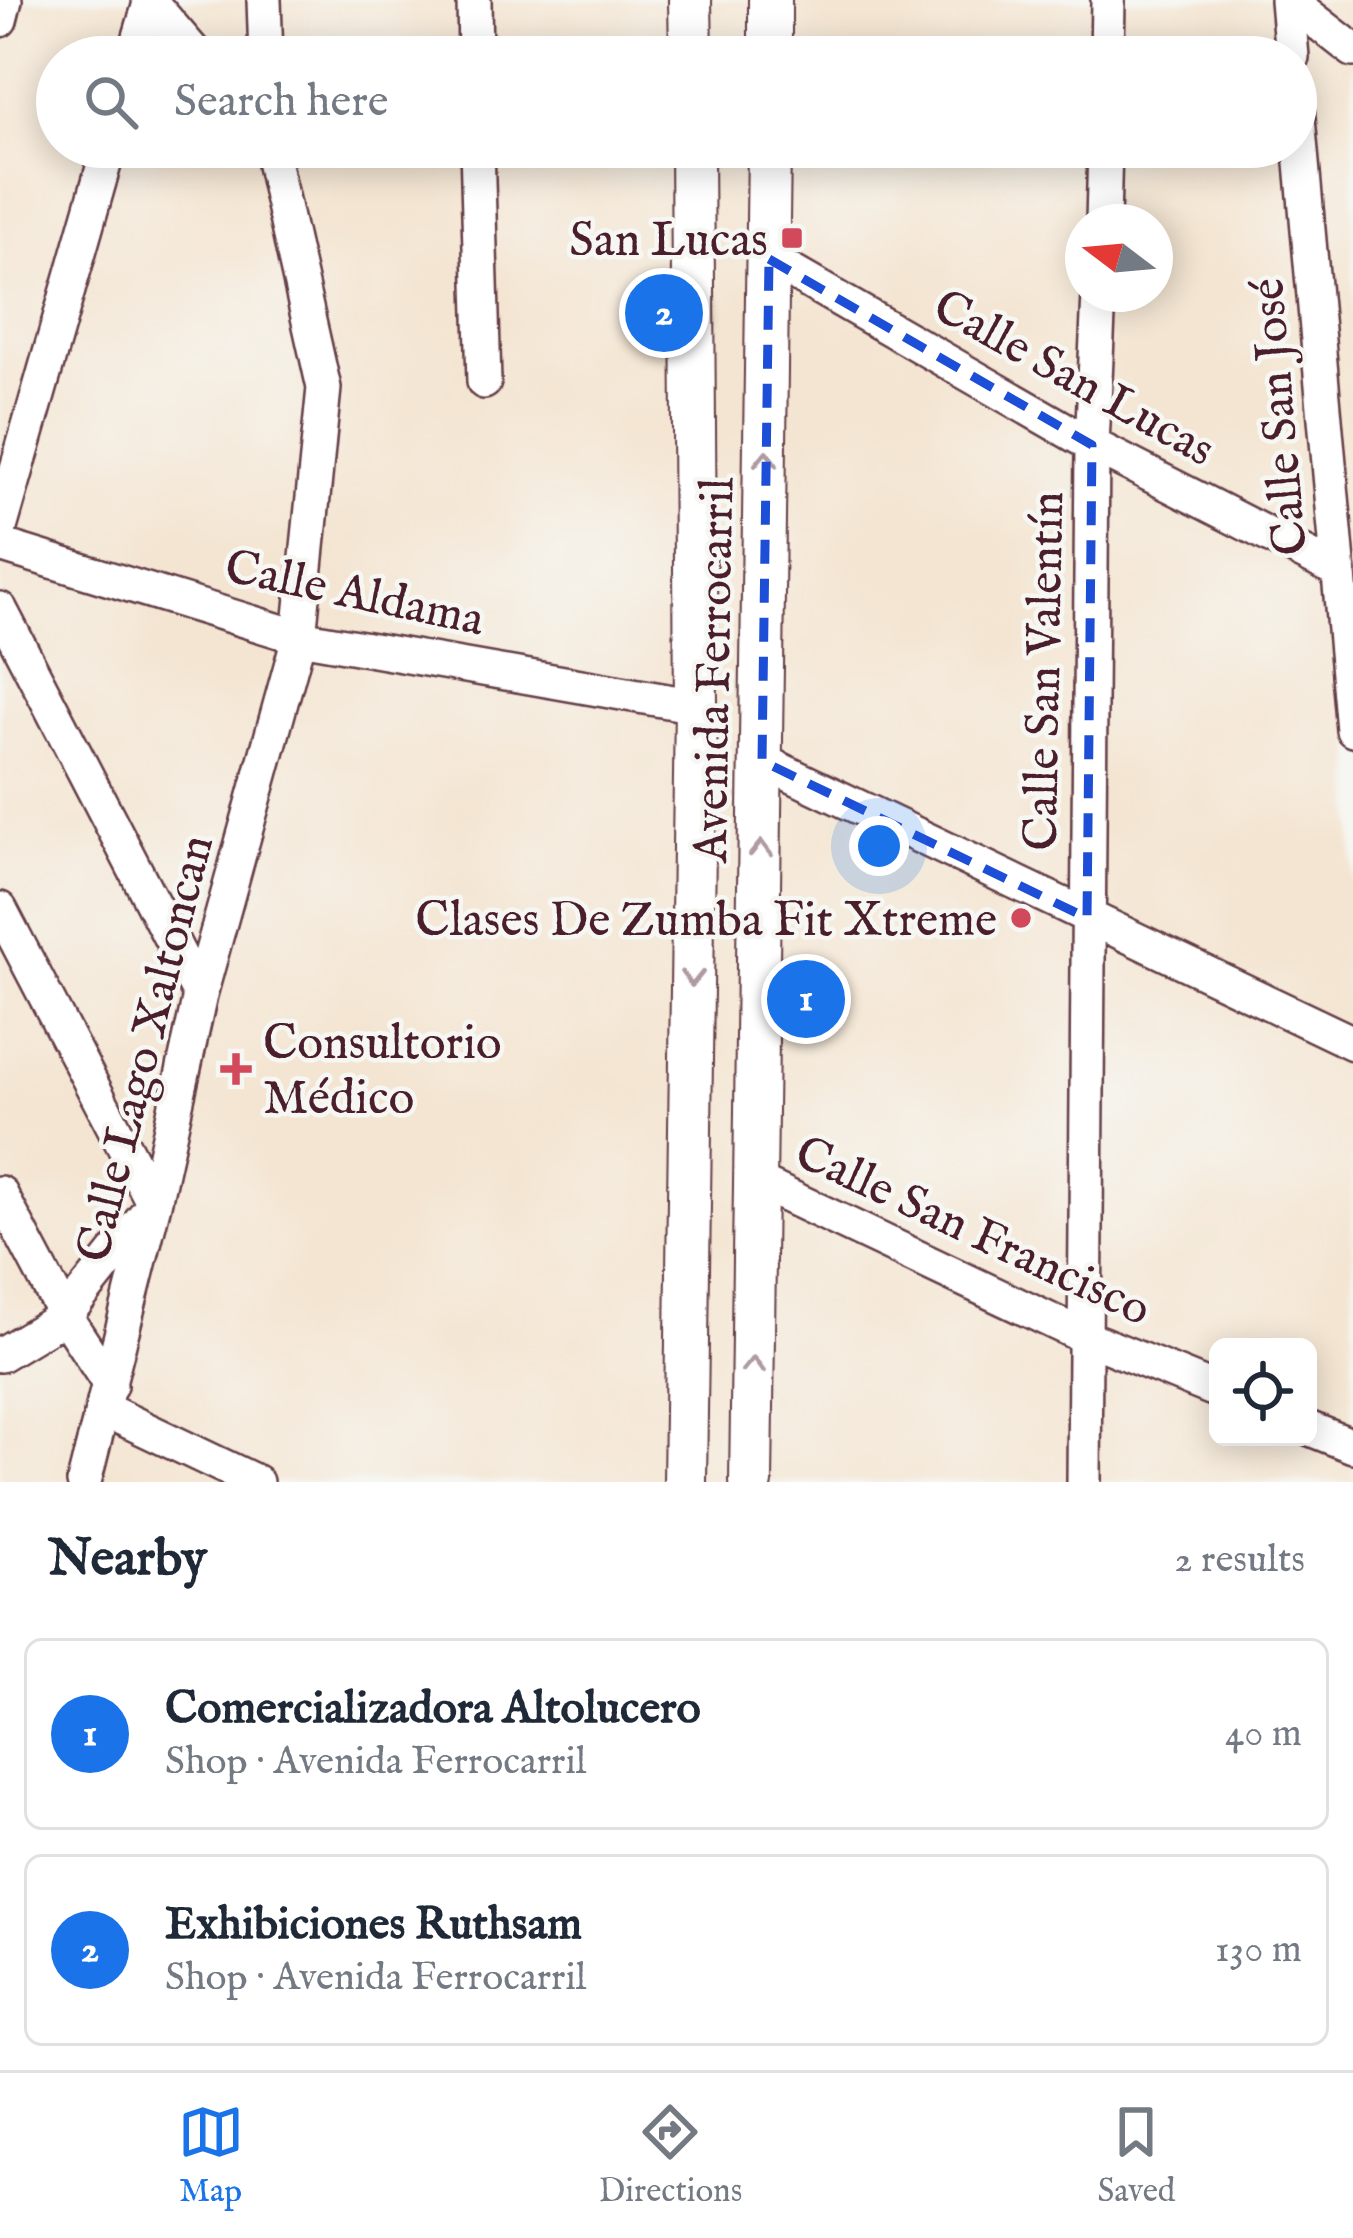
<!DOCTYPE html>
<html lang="en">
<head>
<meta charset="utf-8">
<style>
	:root { --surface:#fff; --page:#f6f6f7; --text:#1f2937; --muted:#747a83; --line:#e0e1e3; --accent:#1a73e8 }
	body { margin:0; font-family:"IM FELL English",serif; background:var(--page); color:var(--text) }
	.controls { position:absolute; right:36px; bottom:36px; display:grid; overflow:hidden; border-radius:18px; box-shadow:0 6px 30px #0003 }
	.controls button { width:108px; height:108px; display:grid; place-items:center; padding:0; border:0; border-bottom:3px solid var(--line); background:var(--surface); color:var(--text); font:60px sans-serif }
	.compass { position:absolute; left:1065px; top:204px; width:108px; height:108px; border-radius:50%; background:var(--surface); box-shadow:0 6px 30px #0003; rotate:286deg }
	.you { position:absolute; left:879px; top:846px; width:42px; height:42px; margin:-30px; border:9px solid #fff; border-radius:50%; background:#1a73e8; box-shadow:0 0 0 18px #1a73e833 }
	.badge { display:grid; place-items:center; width:78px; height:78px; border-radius:50%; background:var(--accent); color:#fff; font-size:39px; font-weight:700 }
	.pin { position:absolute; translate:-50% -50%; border:6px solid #fff; box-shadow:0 3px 12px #0006 }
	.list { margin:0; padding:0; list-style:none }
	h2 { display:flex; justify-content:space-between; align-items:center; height:156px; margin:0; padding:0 48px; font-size:51px }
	h2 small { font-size:39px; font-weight:400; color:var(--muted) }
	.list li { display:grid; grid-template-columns:78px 1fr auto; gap:36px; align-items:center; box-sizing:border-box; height:192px; margin:0 24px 24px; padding:0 24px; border:3px solid var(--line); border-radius:18px }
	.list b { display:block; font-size:45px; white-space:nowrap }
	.list p { margin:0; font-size:39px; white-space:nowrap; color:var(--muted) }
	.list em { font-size:39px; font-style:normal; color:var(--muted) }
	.icon { flex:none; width:66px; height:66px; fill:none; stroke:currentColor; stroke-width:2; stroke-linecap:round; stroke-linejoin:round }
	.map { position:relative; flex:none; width:1353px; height:1482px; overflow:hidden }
	.search { position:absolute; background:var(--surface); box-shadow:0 6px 30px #0003; left:36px; right:36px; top:36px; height:132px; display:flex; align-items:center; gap:30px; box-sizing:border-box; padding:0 42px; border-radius:66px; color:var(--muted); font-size:45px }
	.sheet { height:588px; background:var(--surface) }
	nav { display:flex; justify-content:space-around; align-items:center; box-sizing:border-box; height:168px; border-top:3px solid var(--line); background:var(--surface); font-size:33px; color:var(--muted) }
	nav a { display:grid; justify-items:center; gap:6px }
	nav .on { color:var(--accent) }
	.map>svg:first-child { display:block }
</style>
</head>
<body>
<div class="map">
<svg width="1353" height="1482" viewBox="0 0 1353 1482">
	<rect width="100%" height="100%" fill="#f6f6f2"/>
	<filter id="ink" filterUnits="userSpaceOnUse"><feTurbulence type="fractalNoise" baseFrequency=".00833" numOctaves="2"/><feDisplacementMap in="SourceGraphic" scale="24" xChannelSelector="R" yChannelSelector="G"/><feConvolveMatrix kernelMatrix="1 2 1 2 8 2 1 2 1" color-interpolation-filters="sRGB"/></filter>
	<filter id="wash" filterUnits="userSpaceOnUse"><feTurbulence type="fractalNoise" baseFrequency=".004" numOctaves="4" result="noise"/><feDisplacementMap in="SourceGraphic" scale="48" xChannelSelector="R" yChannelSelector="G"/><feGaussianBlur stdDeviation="2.7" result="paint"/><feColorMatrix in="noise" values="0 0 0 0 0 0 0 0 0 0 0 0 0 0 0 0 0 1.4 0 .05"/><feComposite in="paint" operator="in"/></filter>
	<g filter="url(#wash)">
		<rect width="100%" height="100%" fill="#f4e5d2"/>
	</g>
	<g filter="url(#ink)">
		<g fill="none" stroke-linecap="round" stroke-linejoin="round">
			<defs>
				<path id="minor" d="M 149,0 L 198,57
					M 264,0 L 266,57
					M 474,0 L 475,57
					M 1287,0 L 1292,57
					M 1289,0 L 1353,50
					M 0,20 L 5,0
					M 134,57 L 151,0
					M 1107,57 L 1108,0
					M 1296,96 L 1353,730
					M 477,147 L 484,382
					M 1103,222 L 1105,147
					M 769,259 L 1092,445 L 1339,571
					M 0,528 L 109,147
					M 0,545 L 299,637 L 696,706
					M 0,609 L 200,995
					M 762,761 L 1353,1043
					M 0,909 L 154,1204 L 65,1316 L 0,1355
					M 756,1181 L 1083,1336 L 1218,1391
					M 0,1193 L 65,1316 L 110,1385
					M 103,1409 L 256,1482
					M 1308,1428 L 1353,1446
					M 84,1482 L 154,1204 L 200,995 L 299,637 L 324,388 L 270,147
					M 1084,1482 L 1092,445 L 1099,294"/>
				<path id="major" d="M 690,0 L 691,57
					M 770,57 L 770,0
					M 685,1482 L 696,706 L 692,147
					M 751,1482 L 769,147"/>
			</defs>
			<use href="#minor" stroke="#643d44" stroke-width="38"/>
			<use href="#major" stroke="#643d44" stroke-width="46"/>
			<use href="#minor" stroke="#fff" stroke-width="33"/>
			<use href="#major" stroke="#fff" stroke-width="42"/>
		</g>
		<defs><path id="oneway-chevron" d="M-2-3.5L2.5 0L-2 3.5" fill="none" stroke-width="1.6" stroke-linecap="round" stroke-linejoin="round" transform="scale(3)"/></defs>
		<g stroke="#ae9aa0">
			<use href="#oneway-chevron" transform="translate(766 459) rotate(-89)"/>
			<use href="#oneway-chevron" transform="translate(761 849) rotate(-89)"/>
			<use href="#oneway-chevron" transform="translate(692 978) rotate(91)"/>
			<use href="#oneway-chevron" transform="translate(753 1365) rotate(-89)"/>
		</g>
	</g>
	<path fill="none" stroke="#1d4ed8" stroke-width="9" stroke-dasharray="24 15" stroke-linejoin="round" d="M 769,259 L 1092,445 L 1087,918 L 762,761 Z"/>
	<g fill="#d1495b" stroke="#f6f6f2" stroke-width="4.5">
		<rect x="780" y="226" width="24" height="24" rx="6"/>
		<circle cx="1021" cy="918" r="12"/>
		<path d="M230 1051h12v12h12v12h-12v12h-12v-12h-12v-12h12z"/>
	</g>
	<g text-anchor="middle" stroke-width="9" stroke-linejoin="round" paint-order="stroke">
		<g font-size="48" fill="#4a1f2b" stroke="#f6f6f2" text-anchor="end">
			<text x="768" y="255">San Lucas</text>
			<text x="997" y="935">Clases De Zumba Fit Xtreme</text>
			<text x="263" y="1058" text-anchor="start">Consultorio<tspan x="263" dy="55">Médico</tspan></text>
		</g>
		<g font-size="48" fill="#4a1f2b" stroke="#f6f6f2">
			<text transform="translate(1075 376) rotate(29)" y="17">Calle San Lucas</text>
			<text transform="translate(1277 417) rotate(-95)" y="17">Calle San José</text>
			<text transform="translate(355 591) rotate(12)" y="17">Calle Aldama</text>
			<text transform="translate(712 670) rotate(-89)" y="17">Avenida Ferrocarril</text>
			<text transform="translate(1042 671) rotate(-89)" y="17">Calle San Valentín</text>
			<text transform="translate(143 1048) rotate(-76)" y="17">Calle Lago Xaltoncan</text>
			<text transform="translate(974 1229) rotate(25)" y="17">Calle San Francisco</text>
		</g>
	</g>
</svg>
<div class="controls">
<button><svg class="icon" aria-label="locate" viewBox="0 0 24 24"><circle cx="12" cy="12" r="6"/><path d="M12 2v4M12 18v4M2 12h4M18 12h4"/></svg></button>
</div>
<svg class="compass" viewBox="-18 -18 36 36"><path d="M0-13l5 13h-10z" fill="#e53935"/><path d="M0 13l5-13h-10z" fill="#747a83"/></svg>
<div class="you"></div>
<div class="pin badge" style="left:806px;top:999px">1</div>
<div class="pin badge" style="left:664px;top:313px">2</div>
<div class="search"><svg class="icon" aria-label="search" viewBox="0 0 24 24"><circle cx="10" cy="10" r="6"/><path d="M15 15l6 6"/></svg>Search here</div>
</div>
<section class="sheet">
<h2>Nearby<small>2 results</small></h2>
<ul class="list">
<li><span class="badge">1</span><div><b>Comercializadora Altolucero</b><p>Shop · Avenida Ferrocarril</p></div><em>40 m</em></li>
<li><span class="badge">2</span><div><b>Exhibiciones Ruthsam</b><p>Shop · Avenida Ferrocarril</p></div><em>130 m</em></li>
</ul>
</section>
<nav>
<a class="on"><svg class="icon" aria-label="map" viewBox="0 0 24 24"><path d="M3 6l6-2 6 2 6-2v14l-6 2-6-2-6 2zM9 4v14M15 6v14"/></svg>Map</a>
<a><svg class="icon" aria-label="directions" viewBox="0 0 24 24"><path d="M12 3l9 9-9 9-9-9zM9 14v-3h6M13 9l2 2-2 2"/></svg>Directions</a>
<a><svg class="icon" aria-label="saved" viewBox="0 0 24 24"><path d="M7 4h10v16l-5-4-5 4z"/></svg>Saved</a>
</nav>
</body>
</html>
